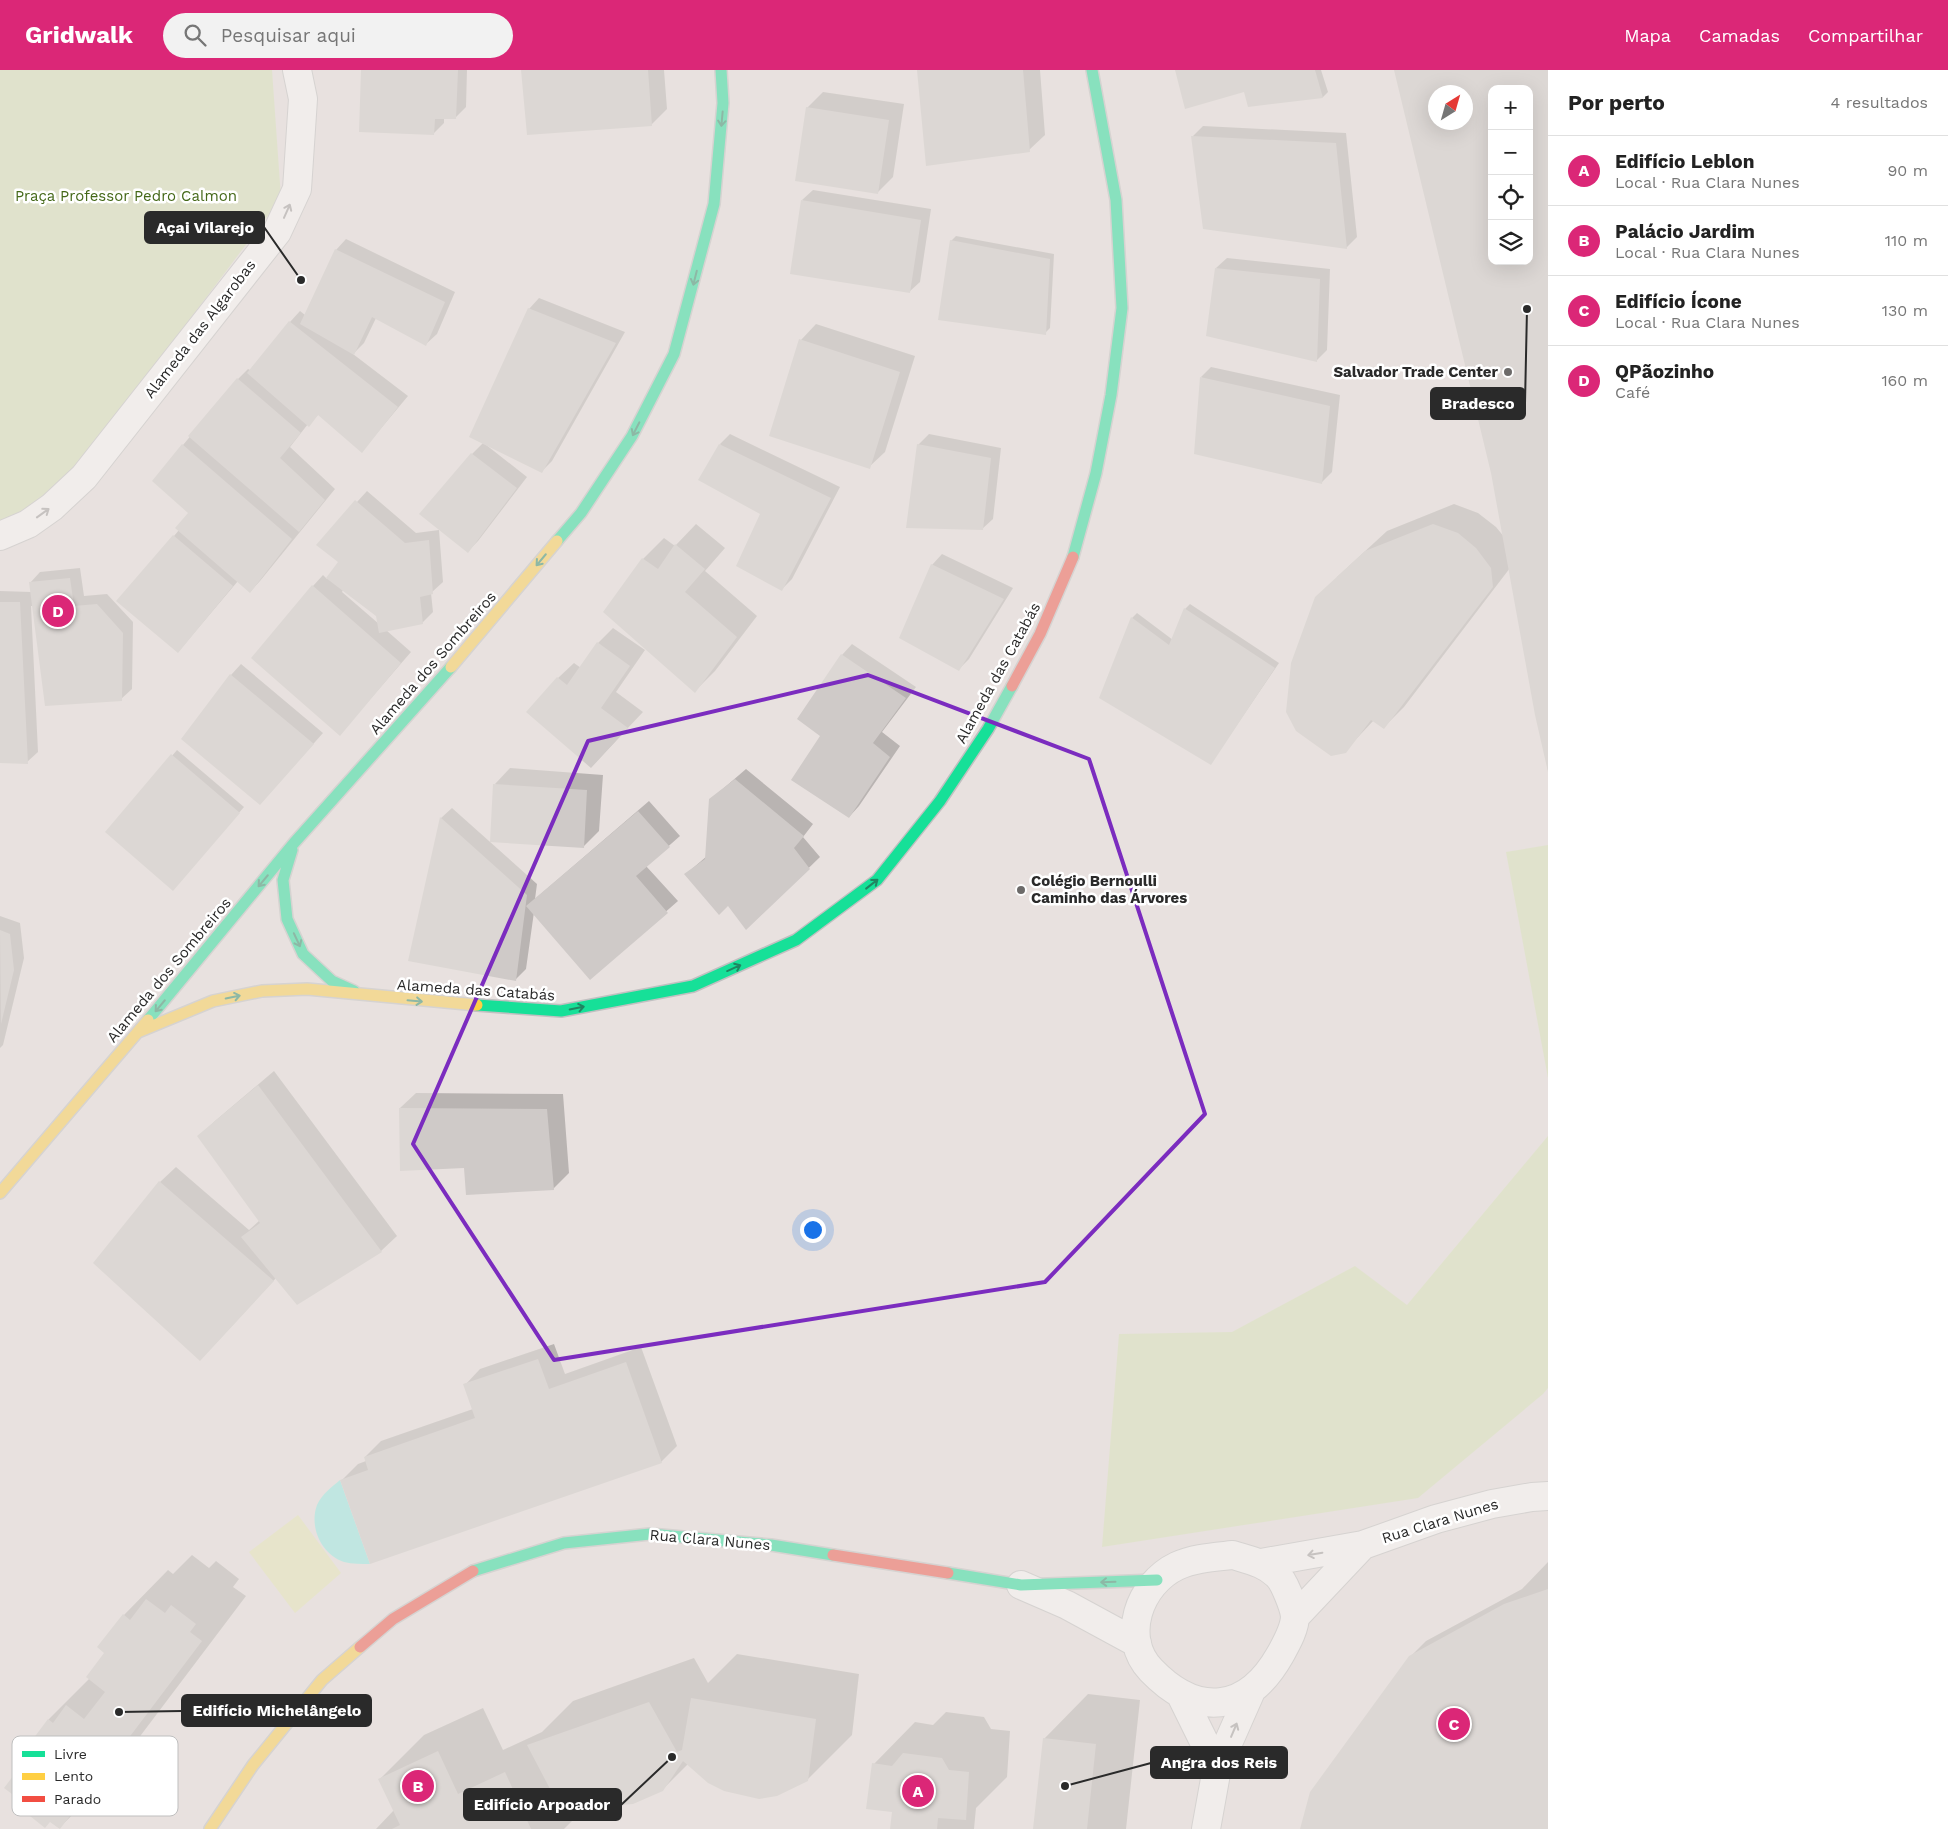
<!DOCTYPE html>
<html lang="pt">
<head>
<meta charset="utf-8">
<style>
	:root { --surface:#fff; --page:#f2f2f2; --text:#222; --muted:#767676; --line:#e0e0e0; --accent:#db2777 }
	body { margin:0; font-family:"Work Sans",sans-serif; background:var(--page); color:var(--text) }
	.controls { position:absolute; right:15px; top:15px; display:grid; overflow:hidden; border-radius:10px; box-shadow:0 5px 20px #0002 }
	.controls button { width:45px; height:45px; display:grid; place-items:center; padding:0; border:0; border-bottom:1px solid var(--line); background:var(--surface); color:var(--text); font:25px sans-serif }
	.compass { position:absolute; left:1428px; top:15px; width:45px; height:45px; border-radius:50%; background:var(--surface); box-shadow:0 5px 20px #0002; rotate:37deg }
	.you { position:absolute; left:812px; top:1159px; width:18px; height:18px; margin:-12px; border:4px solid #fff; border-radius:50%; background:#1a73e8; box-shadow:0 0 0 8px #1a73e833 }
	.badge { display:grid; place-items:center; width:32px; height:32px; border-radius:50%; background:var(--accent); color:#fff; font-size:16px; font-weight:700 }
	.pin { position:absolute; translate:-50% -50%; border:2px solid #fff; box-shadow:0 1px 5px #0006 }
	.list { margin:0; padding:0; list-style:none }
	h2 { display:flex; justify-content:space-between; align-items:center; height:65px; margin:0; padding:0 20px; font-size:21px }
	h2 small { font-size:16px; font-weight:400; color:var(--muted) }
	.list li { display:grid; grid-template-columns:32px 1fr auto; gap:15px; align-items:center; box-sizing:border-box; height:70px; padding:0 20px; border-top:1px solid var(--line) }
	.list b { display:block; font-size:19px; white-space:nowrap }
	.list p { margin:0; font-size:16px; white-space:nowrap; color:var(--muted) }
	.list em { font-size:16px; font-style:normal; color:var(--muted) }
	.icon { flex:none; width:28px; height:28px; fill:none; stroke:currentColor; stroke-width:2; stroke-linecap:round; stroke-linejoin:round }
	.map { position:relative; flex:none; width:1548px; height:1759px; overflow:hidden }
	header { display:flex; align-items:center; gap:30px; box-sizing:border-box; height:70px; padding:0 25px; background:var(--accent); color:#fff }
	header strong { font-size:24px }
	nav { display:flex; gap:28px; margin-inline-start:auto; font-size:18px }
	.search { width:350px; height:45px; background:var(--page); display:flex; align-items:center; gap:12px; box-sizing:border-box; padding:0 18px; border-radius:28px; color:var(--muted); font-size:19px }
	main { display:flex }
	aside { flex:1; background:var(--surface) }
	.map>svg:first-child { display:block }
</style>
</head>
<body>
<header>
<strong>Gridwalk</strong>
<div class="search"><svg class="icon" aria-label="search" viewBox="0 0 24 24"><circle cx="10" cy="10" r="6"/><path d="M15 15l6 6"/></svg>Pesquisar aqui</div>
<nav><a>Mapa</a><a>Camadas</a><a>Compartilhar</a></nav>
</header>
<main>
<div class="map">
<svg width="1548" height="1759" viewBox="0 0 1548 1759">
	<rect width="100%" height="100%" fill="#e8e1df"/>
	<path fill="#d8e3b7" d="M 0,0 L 272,0 L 281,128 L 99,370 L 43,438 L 0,455 Z
		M 1548,775 L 1548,1008 L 1506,782 Z
		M 1548,1066 L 1548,1318 L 1543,1324 L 1418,1428 L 1102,1477 L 1119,1264 L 1232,1262 L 1355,1196 L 1407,1235 Z"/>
	<path fill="#e6e7b4" d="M 298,1445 L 341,1503 L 295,1543 L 249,1482 Z"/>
	<path fill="#90ece5" d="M 340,1410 L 370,1494 C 362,1494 352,1494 344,1492 C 321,1484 309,1457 317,1435 C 322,1424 332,1417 340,1410 Z"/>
	<path fill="#0003" fill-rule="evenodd" d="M 362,0 L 467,0 L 466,37 L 455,48 L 444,48 L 444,53 L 434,63 Z
		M 522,0 L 664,0 L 667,39 L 651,55 Z
		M 919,0 L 1040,0 L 1045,65 L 1029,80 Z
		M 1177,0 L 1321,0 L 1328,22 L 1323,27 L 1249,36 L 1245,21 Z
		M 1395,0 L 1548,0 L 1548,700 L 1510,498 L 1404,637 L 1383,658 L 1374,650 L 1345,681 L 1337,507 L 1387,461 L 1454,434 L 1478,443 L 1496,457 L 1505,468 L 1493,402 ZM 1492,19 L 1529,19 L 1529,191 L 1492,191 ZM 1436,22 L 1466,22 L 1466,52 L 1436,52 Z
		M 823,22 L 904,34 L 893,107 L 877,123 L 807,38 Z
		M 1203,56 L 1346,63 L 1357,167 L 1346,178 L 1192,67 Z
		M 813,120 L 931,139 L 920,212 L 909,222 L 802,130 Z
		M 956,166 L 1054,184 L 1050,258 L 1045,263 L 951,171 Z
		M 346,169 L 455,222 L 437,264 L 426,274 L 376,248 L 364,273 L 353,284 L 408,326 L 362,381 L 319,344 L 308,354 L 290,377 L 335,419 L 260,511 L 250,522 L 238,511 L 178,582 L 174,466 L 179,460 L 190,443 L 183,375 L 238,309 L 248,299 L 250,300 L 290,252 L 300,241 L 305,245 L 336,180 Z
		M 1227,188 L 1330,199 L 1327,280 L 1316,291 L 1216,198 Z
		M 539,228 L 625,262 L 552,391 L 542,401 L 485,374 L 527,407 L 478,471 L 468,481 L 472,384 L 483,373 L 529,239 Z
		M 816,254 L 915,286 L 885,382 L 869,397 L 801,270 Z
		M 1211,297 L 1340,325 L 1332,402 L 1321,413 L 1201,307 Z
		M 730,364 L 840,417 L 792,509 L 782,519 L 762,444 L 720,374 Z
		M 929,364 L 1001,378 L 993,449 L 982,459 L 918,375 Z
		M 367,421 L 416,463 L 439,460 L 443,512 L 431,523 L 433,542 L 422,553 L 386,560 L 411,582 L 340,664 L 253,588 L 313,516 L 323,505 L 327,509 L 340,492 L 318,475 ZM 343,520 L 377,546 L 379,554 L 342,522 Z
		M 696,454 L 725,478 L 705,501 L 757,546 L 715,601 L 695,621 L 605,542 L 643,489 L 664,468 L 675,476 Z
		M 942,484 L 1013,518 L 969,589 L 958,600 L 932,495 Z
		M 80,498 L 84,526 L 107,524 L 133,552 L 132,619 L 121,629 L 33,536 L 31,536 L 38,682 L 27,692 L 0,692 L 0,521 L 31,522 L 30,513 L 40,502 Z
		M 1190,534 L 1279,593 L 1211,693 L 1101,627 L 1132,548 L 1137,543 L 1173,570 L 1185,539 Z
		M 613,558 L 645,580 L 616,622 L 643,642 L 591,697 L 558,608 L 574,593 L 581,598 L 598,573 Z
		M 852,574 L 916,617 L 882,662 L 900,676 L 859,736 L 849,747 L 821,666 L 842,585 Z
		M 241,594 L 323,663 L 260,734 L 183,669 L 231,605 Z
		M 177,680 L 244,737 L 178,814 L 107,762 Z
		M 510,698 L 603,705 L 599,761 L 583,777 L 495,714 Z
		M 746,699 L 813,754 L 803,767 L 820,787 L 746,859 L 729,834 L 686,804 L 707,786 L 710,730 Z
		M 649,731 L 680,766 L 646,796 L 678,831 L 590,908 L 534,842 L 526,899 L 516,909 L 410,890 L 441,748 L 452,738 L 537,814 L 535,829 Z
		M 0,846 L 20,853 L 24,888 L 3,975 L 0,978 Z
		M 274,1001 L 397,1166 L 381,1181 L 298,1233 L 276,1208 L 215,1274 L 160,1112 L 176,1097 L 249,1160 L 260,1150 L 199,1066 L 215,1051 Z
		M 416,1023 L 563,1024 L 569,1103 L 553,1119 L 465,1096 L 400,1038 Z
		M 554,1274 L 565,1304 L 641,1277 L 677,1376 L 661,1392 L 342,1410 L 358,1394 L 366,1391 L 365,1387 L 381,1371 L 473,1339 L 465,1315 L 480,1299 Z
		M 192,1485 L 209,1498 L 216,1491 L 239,1509 L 233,1517 L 246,1526 L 104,1714 L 59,1758 L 26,1733 L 30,1685 L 25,1681 L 49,1649 L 89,1609 L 106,1583 L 124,1545 L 168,1500 L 173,1504 Z
		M 1548,1492 L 1548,1759 L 1301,1759 L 1410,1587 L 1426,1571 L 1522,1519 Z
		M 737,1584 L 859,1604 L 852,1665 L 807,1710 L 688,1694 L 662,1720 L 585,1735 L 586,1737 L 564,1759 L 376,1759 L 394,1740 L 380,1709 L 424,1665 L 483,1638 L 503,1680 L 542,1662 L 573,1631 L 694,1588 L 708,1613 Z
		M 1088,1624 L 1140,1630 L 1126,1759 L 1035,1759 L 1044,1669 Z
		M 946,1642 L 984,1647 L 991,1659 L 1010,1661 L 1007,1707 L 976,1738 L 974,1759 L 891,1759 L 894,1741 L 874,1694 L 915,1652 L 933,1655 Z"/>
	<path fill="#cfcac8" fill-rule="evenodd" d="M 361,0 L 458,0 L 456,49 L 435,49 L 434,65 L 359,62 Z
		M 521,0 L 648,0 L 652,56 L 527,65 Z
		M 917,0 L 1023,0 L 1030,82 L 926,96 Z
		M 1175,0 L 1315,0 L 1323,28 L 1248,37 L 1244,22 L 1185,39 Z
		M 1394,0 L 1548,0 L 1548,702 L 1535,645 L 1491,403 ZM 1492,19 L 1529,19 L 1529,191 L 1492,191 ZM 1436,22 L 1466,22 L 1466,52 L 1436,52 Z
		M 806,37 L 889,50 L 878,124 L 795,111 Z
		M 1191,66 L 1336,73 L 1347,179 L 1203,159 Z
		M 801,130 L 921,150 L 910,223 L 790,204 Z
		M 950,170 L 1050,189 L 1046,265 L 938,250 Z
		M 335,179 L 445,232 L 426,276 L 372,247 L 354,285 L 300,254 Z
		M 1215,198 L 1320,209 L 1317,292 L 1206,266 Z
		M 528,238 L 616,273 L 542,403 L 469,367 Z
		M 289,251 L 398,337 L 362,383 L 318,345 L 309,357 L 247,303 Z
		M 799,269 L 900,302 L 870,399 L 769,366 Z
		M 1200,307 L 1330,336 L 1322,414 L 1194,384 Z
		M 237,308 L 301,363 L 280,388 L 325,430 L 299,462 L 188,366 Z
		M 182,374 L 292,469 L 250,523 L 175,458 L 188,443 L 152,411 Z
		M 719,374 L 831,428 L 782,521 L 736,496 L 760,444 L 698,410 Z
		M 917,374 L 991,388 L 983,460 L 906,458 Z
		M 471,383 L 517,418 L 468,483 L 419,444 Z
		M 355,430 L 405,473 L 429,470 L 433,524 L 420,527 L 423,554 L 379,563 L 376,546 L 326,508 L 338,492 L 316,475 Z
		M 1433,454 L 1458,463 L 1476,478 L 1491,498 L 1493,517 L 1384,659 L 1371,650 L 1346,683 L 1331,686 L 1296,661 L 1286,642 L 1291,593 L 1315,527 L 1365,481 Z
		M 173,465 L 233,516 L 178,583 L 116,531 Z
		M 675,474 L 705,499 L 685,522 L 737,567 L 695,623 L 603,542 L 642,488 L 658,499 Z
		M 931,494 L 1004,529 L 959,601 L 899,568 Z
		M 70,508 L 74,536 L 97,534 L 123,563 L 122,631 L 45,636 L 29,512 Z
		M 312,515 L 401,593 L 340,666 L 251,588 Z
		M 0,532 L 20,532 L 28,694 L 0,693 Z
		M 1184,538 L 1275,598 L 1211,695 L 1099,628 L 1131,547 L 1169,575 Z
		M 597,572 L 630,596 L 601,638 L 628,658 L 591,698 L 526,642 L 557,607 L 567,615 Z
		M 841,584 L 906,628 L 873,673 L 890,687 L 849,748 L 791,710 L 820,666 L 797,649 Z
		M 230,604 L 314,674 L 260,735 L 181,669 Z
		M 171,684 L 240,743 L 173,821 L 105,762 Z
		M 735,709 L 804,766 L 794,778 L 810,799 L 746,860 L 728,836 L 719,845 L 684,804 L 705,789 L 709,729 Z
		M 493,714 L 587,720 L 584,778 L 490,772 Z
		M 638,741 L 670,777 L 636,806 L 668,843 L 590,910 L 526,836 Z
		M 440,747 L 527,825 L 516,911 L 408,891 Z
		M 0,860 L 10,864 L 14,900 L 1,954 Z
		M 258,1015 L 382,1182 L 297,1235 L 241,1167 L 260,1153 L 197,1066 Z
		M 399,1038 L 547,1039 L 554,1120 L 466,1125 L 464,1098 L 400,1101 Z
		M 159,1111 L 274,1211 L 200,1291 L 93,1193 Z
		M 538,1289 L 549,1319 L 626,1292 L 662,1393 L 370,1494 L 340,1410 L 368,1400 L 364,1387 L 475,1348 L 463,1314 Z
		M 1548,1519 L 1548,1759 L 1300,1759 L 1310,1722 L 1409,1586 L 1504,1534 Z
		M 146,1529 L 165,1543 L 171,1535 L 196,1554 L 190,1562 L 202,1571 L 60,1759 L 50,1752 L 45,1758 L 20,1738 L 24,1733 L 4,1718 L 29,1685 L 24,1681 L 48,1649 L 53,1653 L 66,1635 L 84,1649 L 105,1622 L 86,1607 L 104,1583 L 97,1577 L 123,1544 L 130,1550 Z
		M 691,1628 L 816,1649 L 808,1711 L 777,1726 L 759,1729 L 724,1721 L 708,1713 L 683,1691 L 663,1721 L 633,1734 L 597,1737 L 559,1736 L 527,1675 L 649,1632 L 677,1682 L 682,1680 Z
		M 1043,1668 L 1096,1674 L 1087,1759 L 1033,1759 Z
		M 438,1681 L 458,1724 L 505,1702 L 531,1759 L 392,1759 L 400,1755 L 378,1709 Z
		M 903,1683 L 942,1688 L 949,1700 L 969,1702 L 966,1750 L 938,1748 L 937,1759 L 890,1759 L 892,1742 L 866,1739 L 872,1693 L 892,1696 Z"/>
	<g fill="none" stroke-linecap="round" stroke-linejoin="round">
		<defs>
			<path id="street" d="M 0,466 L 28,454 L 52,437 L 84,407 L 277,162 L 297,119 L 303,29 L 297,0
				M 1233,1485 C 1249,1490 1265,1493 1277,1505 C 1284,1511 1294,1537 1295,1546 C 1295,1559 1286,1574 1280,1585 C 1247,1643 1197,1648 1151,1600 C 1120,1568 1139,1514 1177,1496 C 1194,1488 1215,1487 1233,1485 Z
				M 1261,1493 L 1363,1475 L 1436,1449 L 1492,1434 L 1532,1427 L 1548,1426
				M 1021,1515 L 1067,1535 L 1137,1573
				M 1295,1547 L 1363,1475
				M 1180,1623 L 1217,1698
				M 1206,1759 L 1217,1698 L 1251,1621"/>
			<path id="fast" d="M 557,471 L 581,443 L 632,366 L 674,284 L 714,134 L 723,33 L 721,0
				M 1073,487 L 1096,403 L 1111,325 L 1122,238 L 1116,130 L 1092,0
				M 292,780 L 283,810 L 287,849 L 303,884 L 332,911 L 354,921
				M 477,935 L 561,941 L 693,916 L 796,870 L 877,810 L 940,731 L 988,659 L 1012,616
				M 148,950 L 294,773 L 451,597
				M 473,1501 L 564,1473 L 650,1464 L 771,1475 L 833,1485
				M 948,1503 L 1021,1515 L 1157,1510"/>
			<path id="slow" d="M 451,597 L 557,471
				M 138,962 L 213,931 L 262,921 L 307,919 L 477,935
				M 0,1123 L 148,950
				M 210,1759 L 253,1695 L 322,1610 L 360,1577"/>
			<path id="jam" d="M 1012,616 L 1040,564 L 1073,487
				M 833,1485 L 948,1503
				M 360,1577 L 393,1549 L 473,1501"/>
		</defs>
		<use href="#street" stroke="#c1c0c1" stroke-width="30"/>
		<use href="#fast" stroke="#c1c0c1" stroke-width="14"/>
		<use href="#slow" stroke="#c1c0c1" stroke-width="14"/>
		<use href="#jam" stroke="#c1c0c1" stroke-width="14"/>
		<use href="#street" stroke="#fcfafa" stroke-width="28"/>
		<use href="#fast" stroke="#16e098" stroke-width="11"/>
		<use href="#slow" stroke="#ffcf43" stroke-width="11"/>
		<use href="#jam" stroke="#f24e42" stroke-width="11"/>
	</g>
	<defs><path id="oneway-shaft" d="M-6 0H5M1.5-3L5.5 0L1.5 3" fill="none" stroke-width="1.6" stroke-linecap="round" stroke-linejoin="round" transform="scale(1.25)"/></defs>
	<g stroke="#208561">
		<use href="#oneway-shaft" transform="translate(722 49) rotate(95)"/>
		<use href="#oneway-shaft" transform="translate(695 208) rotate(104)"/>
		<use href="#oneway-shaft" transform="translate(636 359) rotate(117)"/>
		<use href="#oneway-shaft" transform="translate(541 490) rotate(130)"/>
		<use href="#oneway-shaft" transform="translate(263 811) rotate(130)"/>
		<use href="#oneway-shaft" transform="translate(872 814) rotate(-38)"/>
		<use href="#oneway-shaft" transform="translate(297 870) rotate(65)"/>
		<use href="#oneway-shaft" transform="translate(734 898) rotate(-24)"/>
		<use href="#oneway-shaft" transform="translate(233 927) rotate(-12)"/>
		<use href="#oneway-shaft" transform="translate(415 931) rotate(5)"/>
		<use href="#oneway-shaft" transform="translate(160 936) rotate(130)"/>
		<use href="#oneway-shaft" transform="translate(577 938) rotate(-11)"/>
		<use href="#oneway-shaft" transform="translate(1108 1512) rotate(178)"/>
	</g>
	<g stroke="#9e9c9c">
		<use href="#oneway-shaft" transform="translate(287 141) rotate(-66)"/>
		<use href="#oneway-shaft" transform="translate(43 443) rotate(-36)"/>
		<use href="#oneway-shaft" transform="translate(1315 1484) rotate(170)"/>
		<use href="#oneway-shaft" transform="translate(1234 1660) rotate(-67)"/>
	</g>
	<path d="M0 0H1548V1759H0ZM 868,605 L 1089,689 L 1205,1044 L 1045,1212 L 554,1290 L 413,1074 L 588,671 Z" fill="#e8e1df" fill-opacity=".55" fill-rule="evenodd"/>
	<path fill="none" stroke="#7b2cbf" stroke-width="4" stroke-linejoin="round" d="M 868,605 L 1089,689 L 1205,1044 L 1045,1212 L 554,1290 L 413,1074 L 588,671 Z"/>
	<g fill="#6c6a69" stroke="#fff" stroke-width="2">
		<circle cx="1508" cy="302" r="5"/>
		<circle cx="1021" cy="820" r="5"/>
	</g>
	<g text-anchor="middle" stroke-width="5" stroke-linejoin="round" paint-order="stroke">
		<g font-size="15" fill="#446818" stroke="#fff">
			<text x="126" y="131">Praça Professor Pedro Calmon</text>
		</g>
		<g font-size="15" fill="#2a2a2a" stroke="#fff">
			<text transform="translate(200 259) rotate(-52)" y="5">Alameda das Algarobas</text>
			<text transform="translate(433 593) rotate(-49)" y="5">Alameda dos Sombreiros</text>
			<text transform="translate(998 603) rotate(-61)" y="5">Alameda das Catabás</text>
			<text transform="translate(169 900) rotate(-50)" y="5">Alameda dos Sombreiros</text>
			<text transform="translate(476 920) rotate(4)" y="5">Alameda das Catabás</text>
			<text transform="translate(1440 1451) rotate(-17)" y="5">Rua Clara Nunes</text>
			<text transform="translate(710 1470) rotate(5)" y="5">Rua Clara Nunes</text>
		</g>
		<g font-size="15" font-weight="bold" fill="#2a2a2a" stroke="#fff" text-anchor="end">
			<text x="1498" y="307">Salvador Trade Center</text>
			<text x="1031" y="816" text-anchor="start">Colégio Bernoulli<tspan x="1031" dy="17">Caminho das Árvores</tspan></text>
		</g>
	</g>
	<rect x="12" y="1666" width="166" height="80" rx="8" fill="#fff" stroke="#bfbfbf" stroke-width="1"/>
	<rect x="22" y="1681" width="23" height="6" fill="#16e098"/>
	<rect x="22" y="1703" width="23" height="7" fill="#ffcf43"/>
	<rect x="22" y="1726" width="23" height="6" fill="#f24e42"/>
	<g font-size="14" fill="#2a2a2a">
		<text x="54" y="1689">Livre</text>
		<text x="54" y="1711">Lento</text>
		<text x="54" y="1734">Parado</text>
	</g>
	<path fill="none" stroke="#2a2a2a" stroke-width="2" d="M301 210L264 157M1527 239L1525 333M119 1642L182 1641M1065 1716L1151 1693M672 1687L621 1735"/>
	<g fill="#2a2a2a" stroke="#fff" stroke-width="2">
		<circle cx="301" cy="210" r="5"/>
		<circle cx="1527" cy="239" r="5"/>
		<circle cx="119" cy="1642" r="5"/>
		<circle cx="1065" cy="1716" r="5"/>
		<circle cx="672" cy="1687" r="5"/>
	</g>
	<g fill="#2a2a2a" stroke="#2a2a2a" stroke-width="2">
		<rect x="145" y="142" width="119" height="31" rx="5"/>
		<rect x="1431" y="318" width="94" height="31" rx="5"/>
		<rect x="182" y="1625" width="189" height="31" rx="5"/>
		<rect x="1151" y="1677" width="136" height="31" rx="5"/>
		<rect x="464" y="1719" width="157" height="31" rx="5"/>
	</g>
	<g font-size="16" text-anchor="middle" font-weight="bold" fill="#fff">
		<text x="205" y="163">Açai Vilarejo</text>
		<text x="1478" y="339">Bradesco</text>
		<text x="277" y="1646">Edifício Michelângelo</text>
		<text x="1219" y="1698">Angra dos Reis</text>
		<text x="542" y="1740">Edifício Arpoador</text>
	</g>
</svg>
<div class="controls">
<button>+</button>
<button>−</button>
<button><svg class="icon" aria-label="locate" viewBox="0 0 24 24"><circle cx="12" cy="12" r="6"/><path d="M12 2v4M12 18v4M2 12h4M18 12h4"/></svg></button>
<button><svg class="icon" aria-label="layers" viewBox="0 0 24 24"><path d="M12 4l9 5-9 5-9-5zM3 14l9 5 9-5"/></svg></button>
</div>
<svg class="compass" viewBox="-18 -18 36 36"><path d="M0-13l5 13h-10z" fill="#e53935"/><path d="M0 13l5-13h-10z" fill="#767676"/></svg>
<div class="you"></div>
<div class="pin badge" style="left:918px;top:1721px">A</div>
<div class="pin badge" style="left:418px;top:1716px">B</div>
<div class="pin badge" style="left:1454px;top:1654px">C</div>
<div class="pin badge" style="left:58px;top:541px">D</div>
</div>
<aside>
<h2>Por perto<small>4 resultados</small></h2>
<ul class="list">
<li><span class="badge">A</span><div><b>Edifício Leblon</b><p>Local · Rua Clara Nunes</p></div><em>90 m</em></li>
<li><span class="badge">B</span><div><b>Palácio Jardim</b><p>Local · Rua Clara Nunes</p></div><em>110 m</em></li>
<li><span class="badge">C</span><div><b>Edifício Ícone</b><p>Local · Rua Clara Nunes</p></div><em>130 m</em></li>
<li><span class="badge">D</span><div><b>QPãozinho</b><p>Café</p></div><em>160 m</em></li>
</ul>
</aside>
</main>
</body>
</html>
